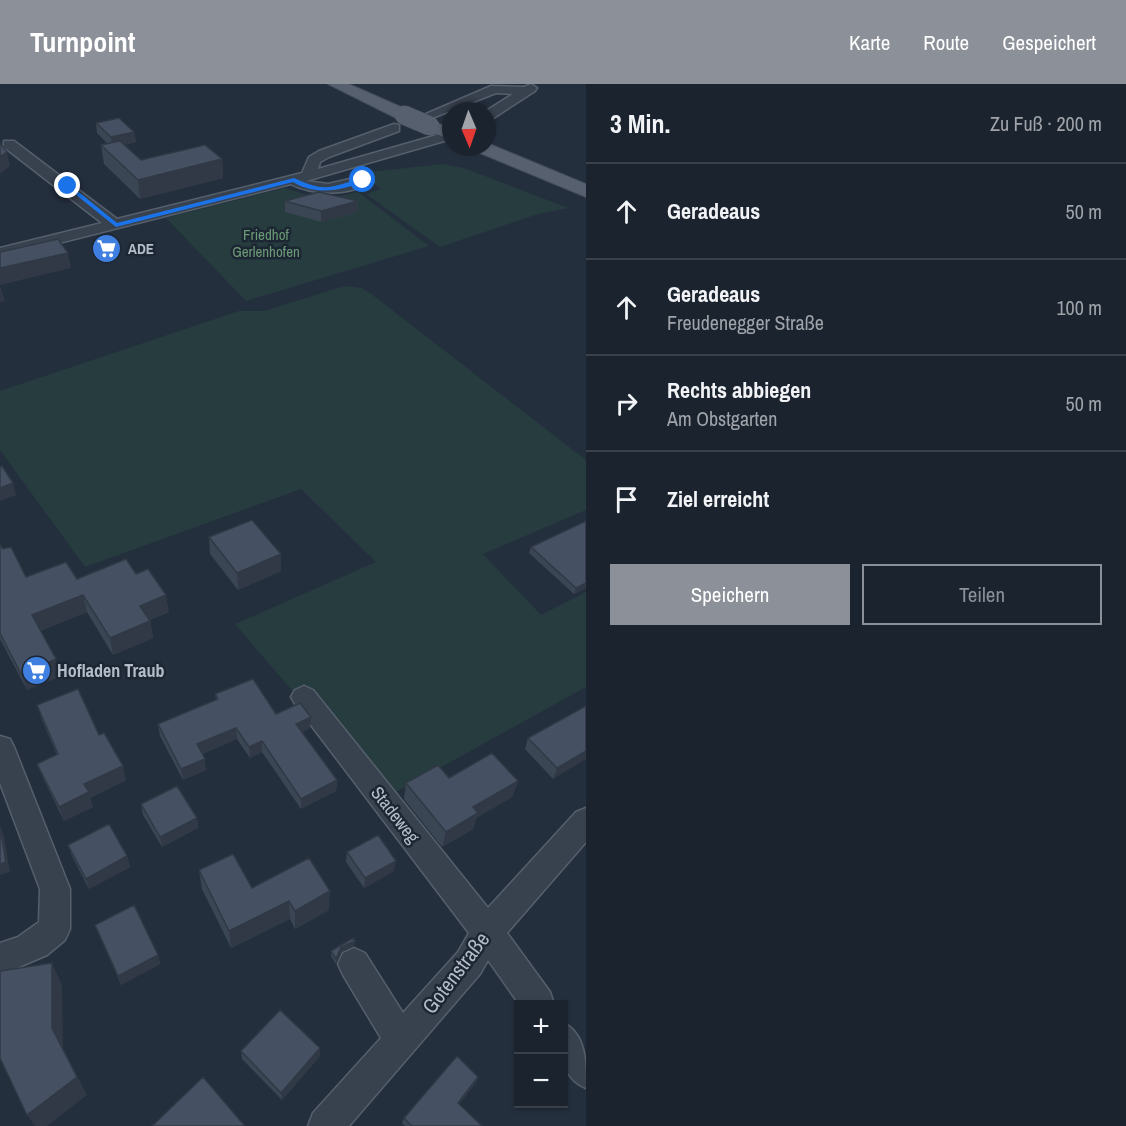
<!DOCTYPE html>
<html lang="de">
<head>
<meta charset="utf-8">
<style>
	:root { --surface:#1b232e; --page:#282f3a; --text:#f1f3f6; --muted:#a0a4aa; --line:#39404a; --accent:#8c9099 }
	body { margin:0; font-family:"Archivo Narrow",sans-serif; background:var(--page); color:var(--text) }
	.controls { position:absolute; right:18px; bottom:18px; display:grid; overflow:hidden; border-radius:0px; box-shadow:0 2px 4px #0004 }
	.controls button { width:54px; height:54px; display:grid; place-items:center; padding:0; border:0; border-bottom:2px solid var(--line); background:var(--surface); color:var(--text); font:30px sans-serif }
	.compass { position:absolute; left:442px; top:18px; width:54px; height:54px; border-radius:50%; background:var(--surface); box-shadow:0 2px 4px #0004; rotate:178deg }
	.stop { position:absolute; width:18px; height:18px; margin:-14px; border:4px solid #1a73e8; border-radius:50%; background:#fff }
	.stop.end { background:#1a73e8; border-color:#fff; box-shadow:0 2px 6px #0008 }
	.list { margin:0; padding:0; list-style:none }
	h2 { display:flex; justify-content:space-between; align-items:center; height:78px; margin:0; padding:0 24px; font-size:26px }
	h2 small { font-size:20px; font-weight:400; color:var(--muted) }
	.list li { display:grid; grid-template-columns:39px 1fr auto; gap:18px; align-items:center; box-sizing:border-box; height:96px; padding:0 24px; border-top:2px solid var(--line) }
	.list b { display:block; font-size:22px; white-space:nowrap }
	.list p { margin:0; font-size:20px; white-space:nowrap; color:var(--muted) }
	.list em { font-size:20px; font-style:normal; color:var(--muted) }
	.actions { display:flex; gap:12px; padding:18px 24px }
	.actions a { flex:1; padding:14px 0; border:2px solid var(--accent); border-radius:0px; text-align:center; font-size:21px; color:var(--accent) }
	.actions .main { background:var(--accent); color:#fff }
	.icon { flex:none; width:33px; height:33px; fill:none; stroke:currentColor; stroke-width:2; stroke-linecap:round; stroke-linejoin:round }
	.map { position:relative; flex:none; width:586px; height:1042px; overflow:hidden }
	header { display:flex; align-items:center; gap:36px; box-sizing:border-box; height:84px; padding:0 30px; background:var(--accent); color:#fff }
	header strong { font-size:28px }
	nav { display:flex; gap:33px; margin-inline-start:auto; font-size:21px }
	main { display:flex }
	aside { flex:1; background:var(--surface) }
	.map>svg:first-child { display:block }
</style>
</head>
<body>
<header>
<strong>Turnpoint</strong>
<nav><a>Karte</a><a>Route</a><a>Gespeichert</a></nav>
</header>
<main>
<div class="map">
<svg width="586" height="1042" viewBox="0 0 586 1042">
	<rect width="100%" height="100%" fill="#242f3e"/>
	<path fill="#263c3f" d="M 443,80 L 464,84 L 568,124 L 538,130 L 440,163 L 366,110 L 381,105 L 361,89 Z
		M 285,104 L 323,116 L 358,108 L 429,162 L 246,217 L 166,134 Z
		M 344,202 L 362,204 L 370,209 L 586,376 L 586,426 L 483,470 L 541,531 L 586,508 L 586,603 L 391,711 L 295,610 L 235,540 L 376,478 L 301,405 L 85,483 L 0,366 L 0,307 L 239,227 L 264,227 Z"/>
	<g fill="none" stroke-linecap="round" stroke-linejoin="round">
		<defs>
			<path id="minor" d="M 531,0 L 537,4 L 535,7 L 492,35 L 487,36 L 486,27 L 513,10 L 496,9 L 432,34 L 426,30 L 491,2 L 524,3 Z
				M 394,40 L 399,41 L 399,47 L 329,73 L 320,78 L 318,85 L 451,47 L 451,55 L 306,97 L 328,100 L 363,92 L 370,96 C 354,113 311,111 291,100 L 0,174 L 0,164 L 102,139 L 4,63 L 4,57 L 14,57 L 117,135 L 302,89 L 309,73 L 319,67 Z
				M 304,602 L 313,606 L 488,824 L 576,728 L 586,724 L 586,758 L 507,849 L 550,908 L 554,920 L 519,920 L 488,876 L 480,890 L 349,1042 L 308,1042 L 313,1029 L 381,954 L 343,891 L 338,880 L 343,869 L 354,864 L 365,869 L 403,929 L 458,868 L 469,849 L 295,620 L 291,613 L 295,606 Z
				M 0,652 L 10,655 L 14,663 L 70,805 L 70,845 L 65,856 L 47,871 L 0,891 L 0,859 L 18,853 L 39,838 L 40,805 L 0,699 Z
				M 564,939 C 586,951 586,977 586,1004 C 559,993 561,965 564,939 Z"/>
			<path id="major" d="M 328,0 L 349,0 L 410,27 L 413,31 L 404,36 L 398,35 Z
				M 430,37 L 451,44 L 451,55 L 424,46 L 421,42 L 424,38 Z
				M 487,59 L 586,100 L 586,113 L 475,67 L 472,63 L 487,63 Z"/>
		</defs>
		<use href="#minor" stroke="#565f6c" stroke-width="3"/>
		<use href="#major" stroke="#414a57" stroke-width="2"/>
		<use href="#minor" fill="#38414e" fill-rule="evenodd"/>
		<use href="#major" fill="#56606e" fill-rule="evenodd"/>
		<defs>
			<path id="major-bridge" d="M 404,31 L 430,42"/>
		</defs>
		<use href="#major-bridge" stroke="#414a57" stroke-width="20" stroke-linecap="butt"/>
		<use href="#major-bridge" stroke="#56606e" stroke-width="19"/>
	</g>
	<path fill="#3b4654" d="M 96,39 L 134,48 L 136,58 L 124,61 L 141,76 L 222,75 L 223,94 L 140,115 L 104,80 L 101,61 L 108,60 L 97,49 Z
		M 285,117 L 358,128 L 321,138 L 285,128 Z
		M 586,437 L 586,504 L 574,510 L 529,469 L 531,463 Z
		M 209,453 L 281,487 L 238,506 L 210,470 Z
		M 0,461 L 26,493 L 77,495 L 136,490 L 169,528 L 150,536 L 153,554 L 113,571 L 87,528 L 40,547 L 61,592 L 27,606 L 0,555 Z
		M 215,610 L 276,630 L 310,644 L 302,648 L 337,696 L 336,707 L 301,725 L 262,668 L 250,674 L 237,655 L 202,670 L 206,686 L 183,696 L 160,652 L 158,640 L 216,616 Z
		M 37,621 L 99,651 L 126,696 L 90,714 L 93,723 L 64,737 L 43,694 L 37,680 L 57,671 L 42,636 Z
		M 586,622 L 553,695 L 525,665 L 528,654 Z
		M 449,694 L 518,697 L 512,713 L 476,734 L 473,745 L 442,763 L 404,715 L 406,699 Z
		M 141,720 L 197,734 L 198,744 L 162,763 L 143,731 Z
		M 68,761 L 127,772 L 130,783 L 89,805 L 72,772 Z
		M 347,768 L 394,787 L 364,804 L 346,778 Z
		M 199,786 L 252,804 L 329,826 L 295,845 L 290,835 L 231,864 L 202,805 Z
		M 95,841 L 158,871 L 160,880 L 121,901 Z
		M 354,862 L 341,868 L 336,880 L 331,872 L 331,867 Z
		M 320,964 L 320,972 L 282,1016 L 242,975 L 241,967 Z
		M 478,993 L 476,999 L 459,1020 L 482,1042 L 405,1042 L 402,1039 L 404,1034 Z"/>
	<path fill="#303945" d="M 134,48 L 136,58 L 112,63 L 111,53 Z
		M 7,68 L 10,82 L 0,90 L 0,73 Z
		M 222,75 L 223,94 L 140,115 L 138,96 Z
		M 358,117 L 358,128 L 321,138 L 321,127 Z
		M 68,169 L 71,184 L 0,201 L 0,184 Z
		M 0,202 L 5,217 L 0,218 Z
		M 13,399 L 16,411 L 0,417 L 0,404 Z
		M 281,470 L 281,487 L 238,506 L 237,489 Z
		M 586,499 L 586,504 L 574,510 L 576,504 Z
		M 83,511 L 87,528 L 37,548 L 32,531 Z
		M 166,511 L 169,528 L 143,539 L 140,522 Z
		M 150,537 L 153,554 L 113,571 L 110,554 Z
		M 56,575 L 61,592 L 27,606 L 21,590 Z
		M 311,633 L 310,644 L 296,651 L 296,640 Z
		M 236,644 L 237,655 L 199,671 L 197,660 Z
		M 262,657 L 262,668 L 250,674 L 249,663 Z
		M 586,667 L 586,675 L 553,695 L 557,684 Z
		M 205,675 L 206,686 L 183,696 L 181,685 Z
		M 123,682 L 126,696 L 90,714 L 93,723 L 64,737 L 59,723 L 84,700 Z
		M 337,696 L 336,707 L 301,725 L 301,715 Z
		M 518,697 L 512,713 L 476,734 L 473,745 L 442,763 L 446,748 L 473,723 Z
		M 197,734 L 198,744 L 162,763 L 160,753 Z
		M 0,742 L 4,752 L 10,788 L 0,791 Z
		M 127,772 L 130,783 L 89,805 L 86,795 Z
		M 396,777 L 394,787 L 364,804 L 365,794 Z
		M 330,807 L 329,826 L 295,845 L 295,827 Z
		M 289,817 L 290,835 L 231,864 L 229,847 Z
		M 355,857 L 354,862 L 341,868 L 336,880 L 336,875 L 341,863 Z
		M 158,871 L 160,880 L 121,901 L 118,892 Z
		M 52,879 L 62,901 L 63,964 L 87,1011 L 47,1042 L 35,1042 L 27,1031 L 52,944 Z
		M 320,964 L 320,972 L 282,1016 L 281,1009 Z
		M 478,993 L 476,999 L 455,1024 L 458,1019 Z"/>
	<path fill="#455162" stroke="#303945" stroke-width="1.5" d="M 119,34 L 134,48 L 111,53 L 96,39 Z
		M 120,57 L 141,76 L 205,61 L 222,75 L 138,96 L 101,61 Z
		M 0,59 L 7,68 L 0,73 Z
		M 319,108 L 358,117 L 321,127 L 285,117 Z
		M 58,155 L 68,169 L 0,184 L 0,168 Z
		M 2,382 L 13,399 L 0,404 L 0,383 Z
		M 252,436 L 281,470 L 237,489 L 209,453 Z
		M 586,437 L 586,499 L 576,504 L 531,463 Z
		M 0,461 L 3,465 L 11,463 L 26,493 L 66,478 L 77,495 L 126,475 L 136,490 L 148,485 L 166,511 L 140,522 L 150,537 L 110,554 L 83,511 L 32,531 L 56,575 L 21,590 L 0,549 Z
		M 253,595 L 276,630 L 300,619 L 311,633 L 296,640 L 337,696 L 301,715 L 262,657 L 249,663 L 236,644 L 197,660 L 205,675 L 181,685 L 158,640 L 218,615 L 215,610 Z
		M 78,605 L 99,651 L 104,649 L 123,682 L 84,700 L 89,708 L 59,723 L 37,680 L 58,670 L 37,621 Z
		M 586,622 L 586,667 L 557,684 L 528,654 Z
		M 492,669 L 518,697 L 473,723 L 478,729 L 446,748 L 406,699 L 438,681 L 449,694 Z
		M 177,702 L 197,734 L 160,753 L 141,720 Z
		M 109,740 L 127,772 L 86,795 L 68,761 Z
		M 0,743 L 6,778 L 0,780 Z
		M 378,751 L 396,777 L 365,794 L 347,768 Z
		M 233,770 L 252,804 L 309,774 L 330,807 L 295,827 L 289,817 L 229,847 L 199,786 Z
		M 134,821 L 158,871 L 118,892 L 95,841 Z
		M 353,854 L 355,857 L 341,863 L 336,875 L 331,867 Z
		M 52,879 L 52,944 L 77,993 L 27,1031 L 0,974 L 0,887 Z
		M 280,926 L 320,964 L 281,1009 L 241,967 Z
		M 457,972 L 478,993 L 458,1019 L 482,1042 L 412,1042 L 404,1034 Z
		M 203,993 L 244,1041 L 243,1042 L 152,1042 Z"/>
	<path fill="#1a73e8" d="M 294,94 C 326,109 330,103 363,94 L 366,96 C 344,107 315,112 293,98 L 116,143 L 65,102 L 70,101 L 117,139 Z"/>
	<defs>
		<symbol id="supermarket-disc" viewBox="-11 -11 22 22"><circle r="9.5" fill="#3f7fe0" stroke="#1d2633"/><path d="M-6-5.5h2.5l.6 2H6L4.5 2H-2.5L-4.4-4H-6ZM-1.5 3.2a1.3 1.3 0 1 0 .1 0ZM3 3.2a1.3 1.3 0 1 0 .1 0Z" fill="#fff"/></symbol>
	</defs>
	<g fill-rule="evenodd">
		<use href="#supermarket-disc" x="90" y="148" width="33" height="33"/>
		<use href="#supermarket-disc" x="20" y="570" width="33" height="33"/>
	</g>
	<g text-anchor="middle" stroke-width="5" stroke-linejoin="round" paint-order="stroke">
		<g font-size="15" fill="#6b9a76" stroke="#1d2633">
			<text x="266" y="156">Friedhof<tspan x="266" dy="17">Gerlenhofen</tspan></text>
		</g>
		<g font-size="15" font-weight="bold" fill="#b4bcc9" stroke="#1d2633" text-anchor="start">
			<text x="128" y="170">ADE</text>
		</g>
		<g font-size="18" font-weight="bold" fill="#b4bcc9" stroke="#1d2633" text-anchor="start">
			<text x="57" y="593">Hofladen Traub</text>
		</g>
		<g font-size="18" fill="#b4bcc9" stroke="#1d2633">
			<text transform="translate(395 731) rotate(52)" y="6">Stadeweg</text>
		</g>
		<g font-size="21" fill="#b4bcc9" stroke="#1d2633">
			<text transform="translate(456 889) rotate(-53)" y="7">Gotenstraße</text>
		</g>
	</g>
</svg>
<div class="controls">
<button>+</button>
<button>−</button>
</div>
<svg class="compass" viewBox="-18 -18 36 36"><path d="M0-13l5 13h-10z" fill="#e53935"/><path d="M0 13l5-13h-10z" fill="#a0a4aa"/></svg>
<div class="stop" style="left:363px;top:96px"></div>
<div class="stop end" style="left:68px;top:102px"></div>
</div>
<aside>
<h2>3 Min.<small>Zu Fuß · 200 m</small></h2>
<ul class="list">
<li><svg class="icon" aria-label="ahead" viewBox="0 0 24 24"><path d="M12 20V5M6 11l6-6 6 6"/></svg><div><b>Geradeaus</b></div><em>50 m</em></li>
<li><svg class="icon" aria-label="ahead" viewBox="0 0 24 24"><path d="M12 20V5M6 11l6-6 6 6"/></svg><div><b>Geradeaus</b><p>Freudenegger Straße</p></div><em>100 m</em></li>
<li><svg class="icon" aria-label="right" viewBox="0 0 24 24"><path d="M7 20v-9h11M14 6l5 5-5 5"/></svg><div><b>Rechts abbiegen</b><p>Am Obstgarten</p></div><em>50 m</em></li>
<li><svg class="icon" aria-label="arrive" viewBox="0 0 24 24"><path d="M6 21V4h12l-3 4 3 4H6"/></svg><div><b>Ziel erreicht</b></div></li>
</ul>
<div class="actions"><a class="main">Speichern</a><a>Teilen</a></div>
</aside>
</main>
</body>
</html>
